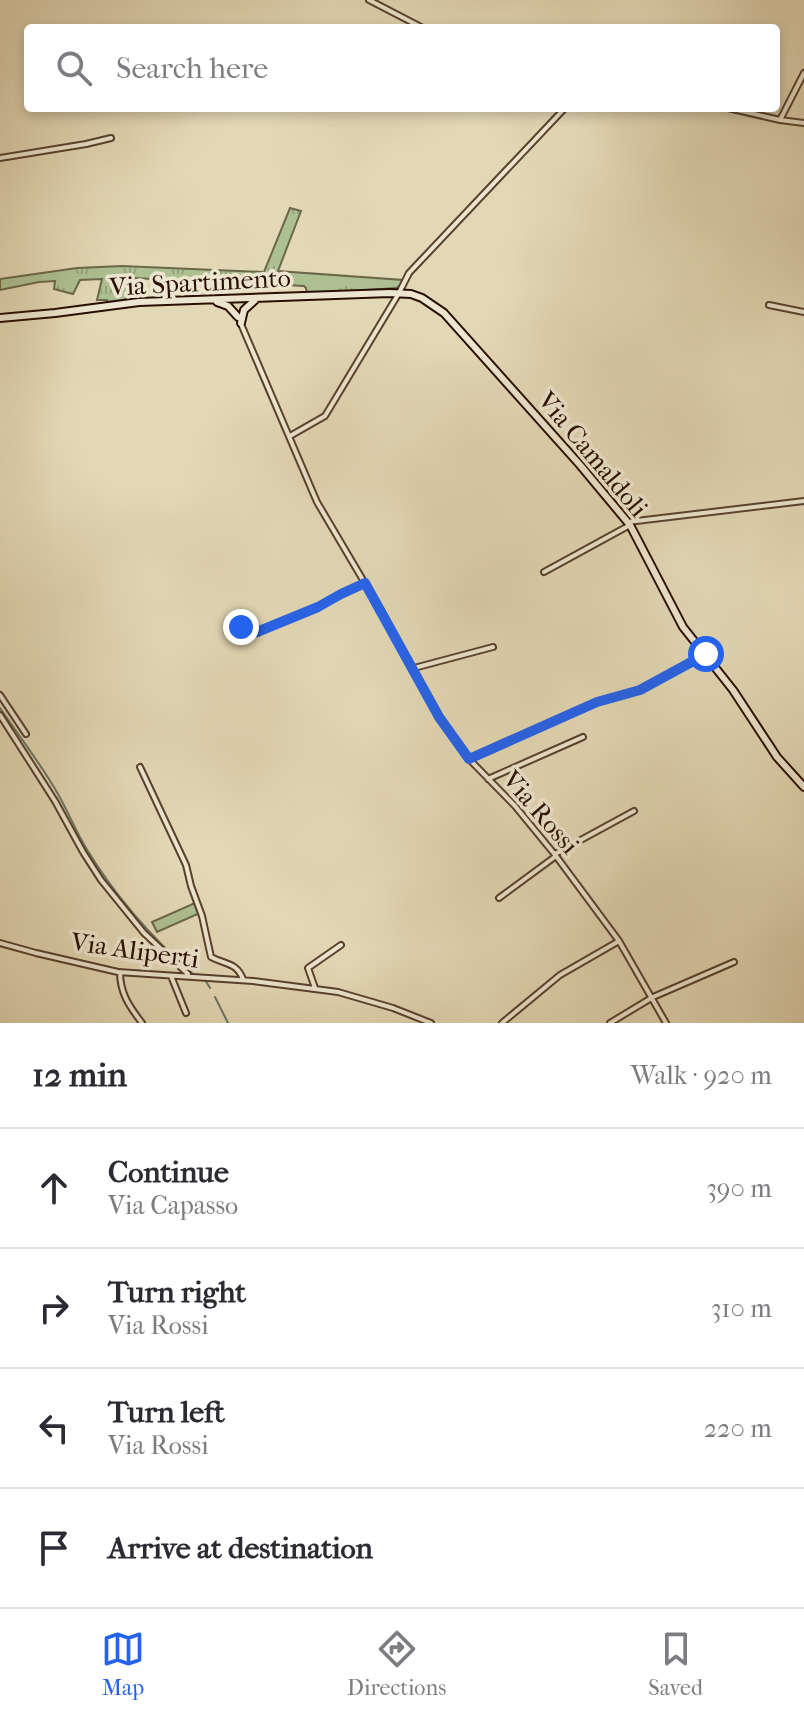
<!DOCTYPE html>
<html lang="en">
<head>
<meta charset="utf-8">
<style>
	:root { --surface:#fff; --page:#f7f7f7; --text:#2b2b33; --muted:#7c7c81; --line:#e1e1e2; --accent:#2563eb }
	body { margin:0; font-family:"IM FELL French Canon",serif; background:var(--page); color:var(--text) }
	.stop { position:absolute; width:24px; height:24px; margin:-18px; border:6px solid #2563eb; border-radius:50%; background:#fff }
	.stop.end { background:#2563eb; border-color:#fff; box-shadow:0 2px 8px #0008 }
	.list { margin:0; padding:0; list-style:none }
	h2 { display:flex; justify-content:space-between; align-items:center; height:104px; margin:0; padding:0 32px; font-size:34px }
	h2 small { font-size:26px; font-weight:400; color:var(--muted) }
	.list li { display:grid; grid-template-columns:52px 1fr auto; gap:24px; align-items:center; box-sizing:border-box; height:120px; padding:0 32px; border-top:2px solid var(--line) }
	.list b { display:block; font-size:30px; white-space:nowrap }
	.list p { margin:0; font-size:26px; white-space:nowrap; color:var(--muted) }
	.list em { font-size:26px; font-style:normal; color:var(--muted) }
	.icon { flex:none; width:44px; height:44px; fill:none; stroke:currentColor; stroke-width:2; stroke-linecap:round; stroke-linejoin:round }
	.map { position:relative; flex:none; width:804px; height:1023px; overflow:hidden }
	.search { position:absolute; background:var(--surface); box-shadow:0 4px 12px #0003; left:24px; right:24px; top:24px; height:88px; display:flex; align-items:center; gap:20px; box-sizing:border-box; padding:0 28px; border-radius:8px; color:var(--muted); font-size:30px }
	.sheet { height:584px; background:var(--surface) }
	nav { display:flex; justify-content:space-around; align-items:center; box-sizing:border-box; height:112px; border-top:2px solid var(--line); background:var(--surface); font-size:22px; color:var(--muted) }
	nav a { display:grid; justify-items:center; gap:4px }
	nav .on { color:var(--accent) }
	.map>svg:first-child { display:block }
</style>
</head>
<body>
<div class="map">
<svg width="804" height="1023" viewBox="0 0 804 1023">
	<defs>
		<pattern id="grass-tufts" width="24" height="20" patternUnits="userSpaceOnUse" patternTransform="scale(2)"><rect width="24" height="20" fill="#adc092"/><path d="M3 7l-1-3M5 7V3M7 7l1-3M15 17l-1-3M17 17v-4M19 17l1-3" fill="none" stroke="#95a47c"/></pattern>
	</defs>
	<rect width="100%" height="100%" fill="#e3d8b5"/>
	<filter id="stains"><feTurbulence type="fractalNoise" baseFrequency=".0025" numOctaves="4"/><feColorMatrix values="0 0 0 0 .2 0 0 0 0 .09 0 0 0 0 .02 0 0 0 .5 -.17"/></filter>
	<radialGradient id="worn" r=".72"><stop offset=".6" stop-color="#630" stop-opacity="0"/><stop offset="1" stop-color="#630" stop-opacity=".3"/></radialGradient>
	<path fill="url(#grass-tufts)" stroke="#6b684a" stroke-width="2" d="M 290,208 L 301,211 L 278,271 L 403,280 L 401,285 L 396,288 L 307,294 L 306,288 L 304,286 L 247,283 L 224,280 L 211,282 L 134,278 L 125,300 L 107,302 L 107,300 L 97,300 L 102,279 L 80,280 L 73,294 L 54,289 L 55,281 L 39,282 L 0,290 L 0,279 L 77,268 L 122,266 L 264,272 Z"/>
	<path fill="#adc092" stroke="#6b684a" stroke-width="2" d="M 195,903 L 200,913 L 157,932 L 152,922 Z"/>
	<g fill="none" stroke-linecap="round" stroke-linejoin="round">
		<path stroke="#6a7668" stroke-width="2" d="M 0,708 C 19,736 41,764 58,794 C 68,812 76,831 86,848 C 115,896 151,937 193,974
			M 205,980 L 210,988
			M 215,997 L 228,1023"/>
		<defs>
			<path id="street" d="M 369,0 L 423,28
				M 728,108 L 780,120 L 804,123
				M 780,120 L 804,73
				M 0,158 L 86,144 L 111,138
				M 769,305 L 804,312
				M 241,324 L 317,502 L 383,614 L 439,717 L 469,759 L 515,806 L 556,856 L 619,941 L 666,1023
				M 290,436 L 325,416 L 399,293 L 409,273 L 565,108
				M 628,522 L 804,501
				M 544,572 L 630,525
				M 241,627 L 251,622 L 257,632 L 318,607 L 341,594 L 365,583
				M 414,668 L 493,647
				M 0,695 L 26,734
				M 0,715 L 55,801 L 83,852 L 101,880 L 144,933 L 188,974
				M 469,759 L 597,702 L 640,690 L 704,655
				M 140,767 L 186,865 L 191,886 L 202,916 L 211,957 C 226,965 236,962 243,979
				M 488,779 L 583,737
				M 555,854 L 634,811
				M 499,898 L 556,856
				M 0,943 L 36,953 L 118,972 L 253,981 L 338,992 L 393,1008 L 431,1023
				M 120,972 C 120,993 129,1006 142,1023
				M 171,976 L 186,1013
				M 315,988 L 308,968 L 341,945
				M 502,1023 L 560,975 L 619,941
				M 610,1023 L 653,997 L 734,962"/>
			<path id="secondary" d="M 217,302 L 228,306 L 238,317
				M 0,318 L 55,313 L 139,302 L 390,293 L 411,294 L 422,298 L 444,313 L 580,465 L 630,525 L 683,627 L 733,690 L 777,757 L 804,787
				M 241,323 L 244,310 L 255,300"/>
		</defs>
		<use href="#street" stroke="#58412e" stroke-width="8"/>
		<use href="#secondary" stroke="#290f01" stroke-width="10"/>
		<use href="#street" stroke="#ede6cf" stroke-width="4"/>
		<use href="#secondary" stroke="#ede6cf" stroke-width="6"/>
	</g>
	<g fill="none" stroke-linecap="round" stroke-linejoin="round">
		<path stroke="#2563eb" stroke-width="10" d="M 241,627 L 251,622 L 257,632 L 318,607 L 341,594 L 365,583 L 439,717 L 469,759 L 597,702 L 640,690 L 706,654"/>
	</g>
	<g text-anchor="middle" stroke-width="7" stroke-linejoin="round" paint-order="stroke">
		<g font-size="26" fill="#290f01" stroke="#ede6cf">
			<text transform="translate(200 282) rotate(-3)" y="9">Via Spartimento</text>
			<text transform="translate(593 454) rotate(50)" y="9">Via Camaldoli</text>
			<text transform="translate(541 812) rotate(49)" y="9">Via Rossi</text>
			<text transform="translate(135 950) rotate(8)" y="9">Via Aliperti</text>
		</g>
	</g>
	<rect width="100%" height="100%" filter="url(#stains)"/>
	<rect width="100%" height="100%" fill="url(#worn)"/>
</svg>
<div class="stop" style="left:706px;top:654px"></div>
<div class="stop end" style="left:241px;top:627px"></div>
<div class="search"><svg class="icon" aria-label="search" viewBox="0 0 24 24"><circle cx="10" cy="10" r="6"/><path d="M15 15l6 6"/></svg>Search here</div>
</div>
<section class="sheet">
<h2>12 min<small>Walk · 920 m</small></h2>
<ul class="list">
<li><svg class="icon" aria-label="ahead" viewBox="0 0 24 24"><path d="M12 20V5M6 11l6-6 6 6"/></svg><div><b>Continue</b><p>Via Capasso</p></div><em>390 m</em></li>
<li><svg class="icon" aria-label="right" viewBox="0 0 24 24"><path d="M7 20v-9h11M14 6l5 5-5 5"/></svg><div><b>Turn right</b><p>Via Rossi</p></div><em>310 m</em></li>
<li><svg class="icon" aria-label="left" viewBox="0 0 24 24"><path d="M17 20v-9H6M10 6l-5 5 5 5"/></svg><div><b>Turn left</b><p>Via Rossi</p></div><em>220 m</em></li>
<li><svg class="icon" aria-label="arrive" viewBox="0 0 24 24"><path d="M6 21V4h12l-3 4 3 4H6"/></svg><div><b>Arrive at destination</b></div></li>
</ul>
</section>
<nav>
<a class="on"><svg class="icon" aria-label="map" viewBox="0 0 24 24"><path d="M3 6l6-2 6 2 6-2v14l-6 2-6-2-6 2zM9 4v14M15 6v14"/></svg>Map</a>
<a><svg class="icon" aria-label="directions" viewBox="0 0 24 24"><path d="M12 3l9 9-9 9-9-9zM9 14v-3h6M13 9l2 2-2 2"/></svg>Directions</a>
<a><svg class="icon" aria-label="saved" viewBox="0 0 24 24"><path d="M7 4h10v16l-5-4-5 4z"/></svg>Saved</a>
</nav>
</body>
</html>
